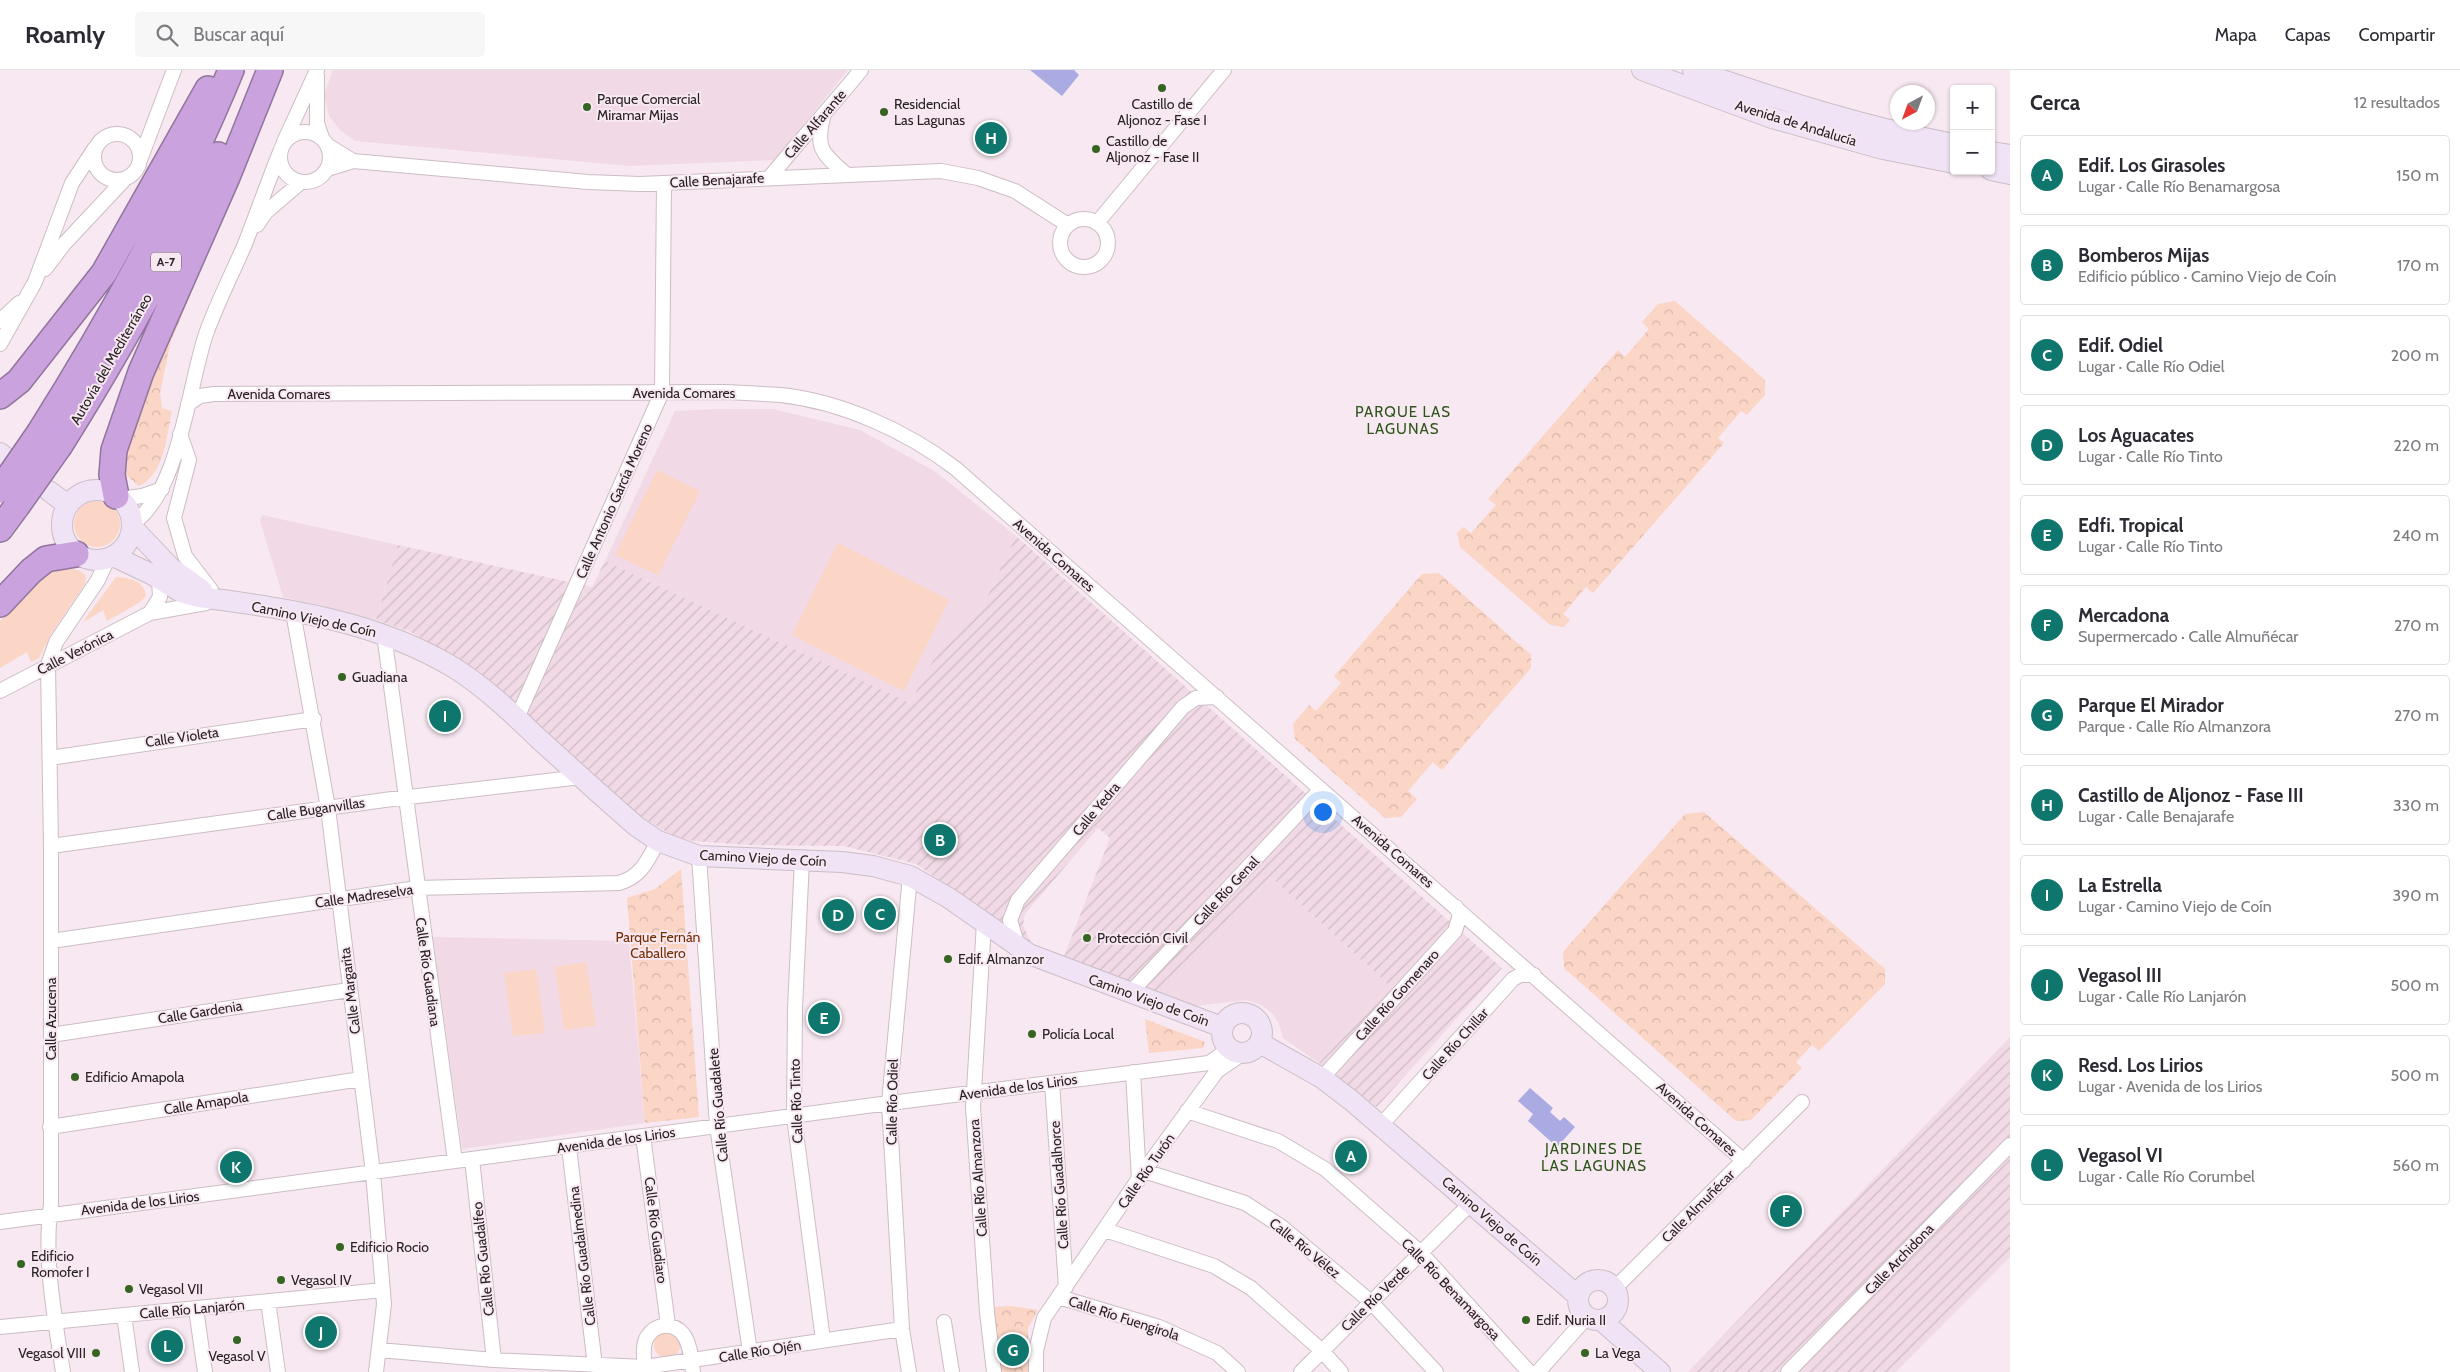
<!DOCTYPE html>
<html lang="es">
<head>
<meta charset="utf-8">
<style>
	:root { --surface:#fff; --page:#f7f7f7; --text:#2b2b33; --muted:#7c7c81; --line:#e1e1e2; --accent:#0f766e }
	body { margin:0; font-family:Cabin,sans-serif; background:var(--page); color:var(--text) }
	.controls { position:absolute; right:15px; top:15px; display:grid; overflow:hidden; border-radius:5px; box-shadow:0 1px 4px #0004 }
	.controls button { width:45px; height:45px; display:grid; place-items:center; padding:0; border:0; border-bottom:1px solid var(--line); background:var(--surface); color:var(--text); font:25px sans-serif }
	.compass { position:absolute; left:1890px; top:15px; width:45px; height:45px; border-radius:50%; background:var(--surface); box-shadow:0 1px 4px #0004; rotate:221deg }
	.you { position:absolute; left:1322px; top:741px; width:18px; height:18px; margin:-12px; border:4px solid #fff; border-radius:50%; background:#1a73e8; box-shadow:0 0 0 8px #1a73e833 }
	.badge { display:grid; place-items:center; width:32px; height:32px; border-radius:50%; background:var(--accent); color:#fff; font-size:16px; font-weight:700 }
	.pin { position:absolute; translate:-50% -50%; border:2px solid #fff; box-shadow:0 1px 5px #0006 }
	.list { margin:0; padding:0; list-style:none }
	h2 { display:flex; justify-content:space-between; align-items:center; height:65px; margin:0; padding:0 20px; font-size:21px }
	h2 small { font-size:16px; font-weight:400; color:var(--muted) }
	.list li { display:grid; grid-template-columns:32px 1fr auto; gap:15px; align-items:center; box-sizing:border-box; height:80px; margin:0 10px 10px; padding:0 10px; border:1px solid var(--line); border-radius:5px }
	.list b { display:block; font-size:19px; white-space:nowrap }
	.list p { margin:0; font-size:16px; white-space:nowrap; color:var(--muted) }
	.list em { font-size:16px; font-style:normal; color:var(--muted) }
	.icon { flex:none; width:28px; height:28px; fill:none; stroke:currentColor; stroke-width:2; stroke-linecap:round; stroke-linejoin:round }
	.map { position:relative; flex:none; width:2010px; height:1302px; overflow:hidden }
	header { display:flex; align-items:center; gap:30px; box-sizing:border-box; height:70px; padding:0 25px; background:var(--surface); border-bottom:1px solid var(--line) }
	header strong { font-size:24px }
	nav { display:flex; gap:28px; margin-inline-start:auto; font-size:18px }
	.search { width:350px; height:45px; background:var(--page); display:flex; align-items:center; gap:12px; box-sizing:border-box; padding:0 18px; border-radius:5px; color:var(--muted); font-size:19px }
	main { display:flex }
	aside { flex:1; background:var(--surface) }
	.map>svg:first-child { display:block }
</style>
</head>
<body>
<header>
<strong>Roamly</strong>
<div class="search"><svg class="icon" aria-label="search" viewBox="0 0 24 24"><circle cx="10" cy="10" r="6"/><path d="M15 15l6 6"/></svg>Buscar aquí</div>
<nav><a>Mapa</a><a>Capas</a><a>Compartir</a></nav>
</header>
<main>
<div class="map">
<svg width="2010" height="1302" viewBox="0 0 2010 1302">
	<defs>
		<pattern id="industrial-furrows" width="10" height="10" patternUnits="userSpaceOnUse" patternTransform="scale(1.25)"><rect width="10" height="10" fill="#f1dae6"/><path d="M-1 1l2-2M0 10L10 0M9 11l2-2" fill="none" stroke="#cfbbc5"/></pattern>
		<pattern id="forest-crowns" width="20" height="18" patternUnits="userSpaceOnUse" patternTransform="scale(1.25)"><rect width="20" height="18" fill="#fbd5c5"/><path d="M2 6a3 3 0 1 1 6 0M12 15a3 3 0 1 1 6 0" fill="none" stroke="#d7b7a9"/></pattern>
	</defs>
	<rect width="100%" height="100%" fill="#f8e8f1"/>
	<path fill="#f1dae6" d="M 333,0 L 848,0 L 775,90 L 630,96 L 355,71 L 340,60 L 329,46 L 324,25 Z
		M 717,339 L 773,339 L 860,360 L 936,402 L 1016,466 L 983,536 L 941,576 L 910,633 L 605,491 L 675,341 Z
		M 262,445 L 398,475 L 376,550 L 283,527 L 260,451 Z
		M 1272,808 L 1390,916 L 1319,993 L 1283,968 L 1279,954 L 1273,944 L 1261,935 L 1247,930 L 1195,936 L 1160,925 Z
		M 433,867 L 629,871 L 645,1053 L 462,1079 Z"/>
	<path fill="url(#industrial-furrows)" d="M 1016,466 L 1502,898 L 1377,1037 L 1319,993 L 1390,916 L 1272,808 L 1160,925 L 1063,889 L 1110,768 L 1098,758 L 1025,844 L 1023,855 L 1032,875 L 916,794 L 844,776 L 747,775 L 694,771 L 674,767 L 636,743 L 509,627 L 476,602 L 411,562 L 376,550 L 398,475 L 592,517 L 605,491 L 910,633 L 941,576 L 983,536 Z
		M 2010,967 L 2010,1187 L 1896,1302 L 1688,1302 Z"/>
	<path fill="#fbd5c5" d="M 657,400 L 700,421 L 658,505 L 615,485 Z
		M74 454a23 23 0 1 1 46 0a23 23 0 1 1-46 0Z
		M 838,473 L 949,530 L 904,621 L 792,565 Z
		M 59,496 L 81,501 L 86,506 L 85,514 L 51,564 L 39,588 L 31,592 L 27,582 L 0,598 L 0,551 C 17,533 35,504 59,496 Z
		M 116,507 C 130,508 144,510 146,526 L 139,533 L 107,551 L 103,540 L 82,553 Z
		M 586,892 L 596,956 L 564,960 L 555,897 Z
		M 536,899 L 545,963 L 513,966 L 504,903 Z
		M654 1275a13 13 0 1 1 26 0a13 13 0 1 1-26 0Z"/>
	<path fill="url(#forest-crowns)" d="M 273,0 L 284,0 L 170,274 L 160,323 L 162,338 L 172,341 C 167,365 164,405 139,416 L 125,404 L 124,382 L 156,285 Z
		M 1675,231 L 1765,310 L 1765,325 L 1747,345 L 1741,341 L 1718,368 L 1724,373 L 1593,523 L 1586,517 L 1563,544 L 1570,550 L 1564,557 L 1550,555 L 1460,477 L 1457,463 L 1463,457 L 1471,463 L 1496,435 L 1488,429 L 1618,280 L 1625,287 L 1649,259 L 1642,252 L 1658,234 Z
		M 1439,503 L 1531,585 L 1531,598 L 1442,700 L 1433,692 L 1408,721 L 1417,729 L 1401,747 L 1385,748 L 1295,669 L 1293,654 L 1309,635 L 1316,641 L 1341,613 L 1334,606 L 1422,504 Z
		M 1704,742 L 1885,899 L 1885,914 L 1819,981 L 1812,975 L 1796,992 L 1802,998 L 1751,1050 L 1736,1051 L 1564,898 L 1563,882 L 1685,744 Z
		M 681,799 L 699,1047 L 645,1053 L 627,828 L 655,819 Z
		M 1145,949 L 1205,972 L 1203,978 L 1149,983 Z
		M 1011,1236 L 1038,1240 L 1028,1258 L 1028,1302 L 1001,1302 L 994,1237 Z"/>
	<path fill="#a9abe2" d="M 1030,0 L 1074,0 L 1079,5 L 1062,26 Z
		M 1530,1018 L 1553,1038 L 1550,1042 L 1560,1051 L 1564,1047 L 1575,1057 L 1557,1077 L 1528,1051 L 1533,1044 L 1518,1031 Z"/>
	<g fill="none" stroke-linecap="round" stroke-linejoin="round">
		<defs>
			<path id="street" d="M 317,5 L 317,53 L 322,68
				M 823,48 C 815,79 823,84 846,104
				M280 87a25 25 0 1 1 50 0a25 25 0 1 1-50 0Z
				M94 87a23 23 0 1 1 46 0a23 23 0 1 1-46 0Z
				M 284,72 L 317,0
				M 327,75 L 353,91 L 327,99
				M 140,90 L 174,0
				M 353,91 L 588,112 L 640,114 L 941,101 L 978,108 L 1015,121 L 1068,155
				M 770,107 C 800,70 831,37 861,0
				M1060 173a24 24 0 1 1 48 0a24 24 0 1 1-48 0Z
				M 1097,153 L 1224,0
				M 257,155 L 266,142 L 301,112
				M 45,199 L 64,174 L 125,109
				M 0,251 L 19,233
				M 0,274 L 35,212 L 72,113 L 95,78
				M 188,334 L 200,326 L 214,324 L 727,322 C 745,323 763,324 781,325 C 843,332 906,361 955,398 L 1744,1091
				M 180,364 L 189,390 L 174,448 L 185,486 L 211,520
				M 120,429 L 142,426 L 162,419
				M 132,454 C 180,422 188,317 206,264 C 217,233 232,204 245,174 C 257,143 268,112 280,82
				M 293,542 L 328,738 L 373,1103 L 384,1234 L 376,1302
				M 150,543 L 160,527 L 159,510
				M 384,564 L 455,1091
				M 0,621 L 150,543 L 206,533
				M 517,648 L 662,322 L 664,113
				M 50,688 L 314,649
				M 51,776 L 392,729 L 581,707
				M 699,786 L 717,1056 L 750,1282
				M 802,790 L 795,938 L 794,1047 L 823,1270
				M 984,853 L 973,1037 L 987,1242 L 994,1302
				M 51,871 L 417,818 L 619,813 C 641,807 648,790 658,771
				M 1018,877 L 1010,850 L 1018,830 L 1183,637 L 1196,628 L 1217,627
				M 1130,923 L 1321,719
				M 51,965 L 349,920
				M 1133,1002 L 1139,1110
				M 1322,1008 L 1455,861 L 1460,845 L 1456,837
				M 1052,1013 L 1066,1217
				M 1187,1041 L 1278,1071 L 1325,1099 L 1421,1183 L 1529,1302
				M 1381,1055 L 1513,909 L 1520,905 L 1534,905
				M 50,1057 L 361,1009
				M 643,1066 L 668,1255
				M 569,1077 L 595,1296
				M 472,1089 L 494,1290
				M 1144,1101 L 1245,1133 L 1282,1157 L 1371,1232 L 1436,1302
				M 0,1152 L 874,1035 L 1209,993 L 1229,979
				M 1105,1160 L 1214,1196 L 1251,1218 L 1321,1280 L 1341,1302
				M 1615,1218 L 1802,1032
				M 1059,1227 L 1159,1257 L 1217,1283 L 1238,1302
				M 268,1231 L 278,1302
				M 196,1239 L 205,1302
				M 124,1245 L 132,1302
				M 944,1252 L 952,1302
				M 0,1257 L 383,1220
				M 379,1280 L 494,1290 L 645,1297 L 902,1259
				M 63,1302 C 55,1248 43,1189 51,1134 L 51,776 L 48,595 L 56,572 L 98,510 L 108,488
				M 646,1302 C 644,1292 642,1276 647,1267 C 656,1253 673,1252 683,1264 C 691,1275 691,1290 693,1302
				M 909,1302 L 902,1259 L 889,1033 L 910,806
				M 1036,1302 L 1036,1281 L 1044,1248 L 1144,1101 L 1217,1001 L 1242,984
				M 1301,1302 L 1471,1133
				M 1538,1302 L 1587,1247
				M 1788,1302 L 2010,1075"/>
			<path id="secondary" d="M 1642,0 L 1772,48 L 1883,79 L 1954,93
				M 1693,0 C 1780,30 1863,57 1954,74
				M 1991,82 L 2010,85
				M 1991,100 L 2010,104
				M 0,383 L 6,388
				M62 455a35 35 0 1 1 70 0a35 35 0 1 1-70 0Z
				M 49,421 L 68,435
				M 132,457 L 170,497 L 202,520
				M 113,486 L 151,504 L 181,522 L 199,527 C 287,538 380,552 456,599 C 487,619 514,645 540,670 C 572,699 604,728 636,756 L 658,771 L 699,786 L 842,792 L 873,796 L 910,806 L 949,828 L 1029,884 L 1222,957
				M1222 963a20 20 0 1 1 40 0a20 20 0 1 1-40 0Z
				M 1260,973 L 1322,1008 L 1352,1031 L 1578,1226
				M1578 1230a20 20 0 1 1 40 0a20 20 0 1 1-40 0Z
				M 1601,1250 L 1660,1302"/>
			<path id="highway" d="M 0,326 L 19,311 L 104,203 L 208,19
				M 40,362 C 113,246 179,127 231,0
				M 60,375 C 119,281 172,186 218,85
				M 116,426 L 112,405 L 114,380 L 141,302 L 227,107 L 270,0
				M 0,459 L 17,436
				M 0,534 L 31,501 L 46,489 L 76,484"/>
		</defs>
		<use href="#street" stroke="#ccbdc5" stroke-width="16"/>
		<use href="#secondary" stroke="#ccbdc5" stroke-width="22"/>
		<use href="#highway" stroke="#91759d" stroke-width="28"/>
		<use href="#street" stroke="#fff" stroke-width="14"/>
		<use href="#secondary" stroke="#efe3f5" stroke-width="20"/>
		<use href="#highway" stroke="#c9a2de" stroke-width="25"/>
		<defs>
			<path id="highway-bridge" d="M 0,420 L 40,362
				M 17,436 L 60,375"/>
		</defs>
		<use href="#highway-bridge" stroke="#91759d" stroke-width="28" stroke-linecap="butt"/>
		<use href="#highway-bridge" stroke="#c9a2de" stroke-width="25"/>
	</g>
	<g fill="#366423" stroke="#f8e8f1" stroke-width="2">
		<circle cx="1162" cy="18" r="5"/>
		<circle cx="587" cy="37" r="5"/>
		<circle cx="884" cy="42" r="5"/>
		<circle cx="1096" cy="79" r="5"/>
		<circle cx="342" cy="607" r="5"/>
		<circle cx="1087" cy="868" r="5"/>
		<circle cx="948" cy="889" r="5"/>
		<circle cx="1032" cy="964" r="5"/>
		<circle cx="75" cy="1007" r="5"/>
		<circle cx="340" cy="1177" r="5"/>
		<circle cx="21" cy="1194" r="5"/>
		<circle cx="281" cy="1210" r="5"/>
		<circle cx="129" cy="1219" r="5"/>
		<circle cx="1526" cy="1250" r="5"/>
		<circle cx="237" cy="1270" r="5"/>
		<circle cx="96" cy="1283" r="5"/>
		<circle cx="1585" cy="1283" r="5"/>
	</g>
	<g text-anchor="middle" stroke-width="4" stroke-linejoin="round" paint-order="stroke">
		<rect fill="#f8e8f1" stroke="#665d62" stroke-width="1" x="151" y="182.5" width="30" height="19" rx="4"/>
		<g font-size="12" font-weight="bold" fill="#282225">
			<text x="166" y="196">A-7</text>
		</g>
		<g font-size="14" fill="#282225" stroke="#f8e8f1" text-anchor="start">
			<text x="597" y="34">Parque Comercial<tspan x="597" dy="16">Miramar Mijas</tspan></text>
			<text x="894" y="39">Residencial<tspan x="894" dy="16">Las Lagunas</tspan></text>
			<text x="1162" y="39" text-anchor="middle">Castillo de<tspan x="1162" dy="16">Aljonoz - Fase I</tspan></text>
			<text x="1106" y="76">Castillo de<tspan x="1106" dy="16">Aljonoz - Fase II</tspan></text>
			<text x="352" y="612">Guadiana</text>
			<text x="1097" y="873">Protección Civil</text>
			<text x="958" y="894">Edif. Almanzor</text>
			<text x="1042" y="969">Policía Local</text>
			<text x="85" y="1012">Edificio Amapola</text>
			<text x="350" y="1182">Edificio Rocio</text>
			<text x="31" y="1191">Edificio<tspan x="31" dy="16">Romofer I</tspan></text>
			<text x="291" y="1215">Vegasol IV</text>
			<text x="139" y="1224">Vegasol VII</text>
			<text x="1536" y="1255">Edif. Nuria II</text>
			<text x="86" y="1288" text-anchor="end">Vegasol VIII</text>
			<text x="1595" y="1288">La Vega</text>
			<text x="237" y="1291" text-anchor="middle">Vegasol V</text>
		</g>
		<g font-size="14" fill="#282225" stroke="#f8e8f1">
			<text transform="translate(1796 53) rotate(17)" y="5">Avenida de Andalucía</text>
			<text transform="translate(815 54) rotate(-49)" y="5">Calle Alfarante</text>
			<text transform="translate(717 110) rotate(-3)" y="5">Calle Benajarafe</text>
			<text transform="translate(111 289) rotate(-60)" y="5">Autovía del Mediterráneo</text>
			<text x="684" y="328">Avenida Comares</text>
			<text x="279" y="329">Avenida Comares</text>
			<text transform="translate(614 431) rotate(-66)" y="5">Calle Antonio García Moreno</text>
			<text transform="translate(1054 485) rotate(41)" y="5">Avenida Comares</text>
			<text transform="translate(314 549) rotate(12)" y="5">Camino Viejo de Coín</text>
			<text transform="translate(75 582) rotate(-27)" y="5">Calle Verónica</text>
			<text transform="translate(182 667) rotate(-8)" y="5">Calle Violeta</text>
			<text transform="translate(316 739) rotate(-8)" y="5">Calle Buganvillas</text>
			<text transform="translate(1096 739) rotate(-50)" y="5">Calle Yedra</text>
			<text transform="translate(1393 781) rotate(41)" y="5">Avenida Comares</text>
			<text transform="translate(763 788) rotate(3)" y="5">Camino Viejo de Coín</text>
			<text transform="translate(1226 821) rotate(-47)" y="5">Calle Río Genal</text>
			<text transform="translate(364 826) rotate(-8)" y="5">Calle Madreselva</text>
			<text transform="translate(428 902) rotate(82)" y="5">Calle Río Guadiana</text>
			<text transform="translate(350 921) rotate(-97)" y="5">Calle Margarita</text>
			<text transform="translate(1397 925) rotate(-48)" y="5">Calle Río Gomenaro</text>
			<text transform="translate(1149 930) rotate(20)" y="5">Camino Viejo de Coín</text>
			<text transform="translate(200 942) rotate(-9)" y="5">Calle Gardenia</text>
			<text transform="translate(51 949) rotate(-90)" y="5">Calle Azucena</text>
			<text transform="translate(1455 974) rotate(-48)" y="5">Calle Río Chillar</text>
			<text transform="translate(1018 1017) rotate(-8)" y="5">Avenida de los Lirios</text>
			<text transform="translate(796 1031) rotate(-92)" y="5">Calle Río Tinto</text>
			<text transform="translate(892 1032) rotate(-89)" y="5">Calle Río Odiel</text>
			<text transform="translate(206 1033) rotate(-9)" y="5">Calle Amapola</text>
			<text transform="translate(718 1035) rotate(-95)" y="5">Calle Río Guadalete</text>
			<text transform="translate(1697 1049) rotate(42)" y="5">Avenida Comares</text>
			<text transform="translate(616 1070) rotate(-8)" y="5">Avenida de los Lirios</text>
			<text transform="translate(1146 1101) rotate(-55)" y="5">Calle Río Turón</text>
			<text transform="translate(978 1108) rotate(-94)" y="5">Calle Río Almanzora</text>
			<text transform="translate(1059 1115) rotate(-94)" y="5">Calle Río Guadalhorce</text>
			<text transform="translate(140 1133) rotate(-7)" y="5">Avenida de los Lirios</text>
			<text transform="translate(1698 1136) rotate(-45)" y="5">Calle Almuñécar</text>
			<text transform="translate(1492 1151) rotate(41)" y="5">Camino Viejo de Coín</text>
			<text transform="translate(656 1160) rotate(83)" y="5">Calle Río Guadiaro</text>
			<text transform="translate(1305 1178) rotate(39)" y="5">Calle Río Vélez</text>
			<text transform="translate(582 1186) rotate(-97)" y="5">Calle Río Guadalmedina</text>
			<text transform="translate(483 1189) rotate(-96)" y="5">Calle Río Guadalfeo</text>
			<text transform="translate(1899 1189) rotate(-46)" y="5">Calle Archidona</text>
			<text transform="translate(1451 1219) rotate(46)" y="5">Calle Río Benamargosa</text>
			<text transform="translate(1375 1228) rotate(-44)" y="5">Calle Río Verde</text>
			<text transform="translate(192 1239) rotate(-5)" y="5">Calle Río Lanjarón</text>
			<text transform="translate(1124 1248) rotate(18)" y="5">Calle Río Fuengirola</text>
			<text transform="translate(760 1281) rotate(-9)" y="5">Calle Río Ojén</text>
		</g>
		<g font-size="14" fill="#732e02" stroke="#f8e8f1">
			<text x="658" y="872">Parque Fernán<tspan x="658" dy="16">Caballero</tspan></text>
		</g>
		<g font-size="15" letter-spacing="1" fill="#2d561b" stroke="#f8e8f1">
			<text x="1403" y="347">PARQUE LAS<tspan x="1403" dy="17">LAGUNAS</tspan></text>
			<text x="1594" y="1084">JARDINES DE<tspan x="1594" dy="17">LAS LAGUNAS</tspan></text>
		</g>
	</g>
</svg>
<div class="controls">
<button>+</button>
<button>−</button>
</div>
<svg class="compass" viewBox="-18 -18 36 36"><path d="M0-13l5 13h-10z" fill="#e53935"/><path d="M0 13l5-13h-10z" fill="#7c7c81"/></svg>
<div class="you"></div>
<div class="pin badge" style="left:1351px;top:1086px">A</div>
<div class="pin badge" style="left:940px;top:770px">B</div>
<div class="pin badge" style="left:880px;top:844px">C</div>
<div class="pin badge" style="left:838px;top:845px">D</div>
<div class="pin badge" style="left:824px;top:948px">E</div>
<div class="pin badge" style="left:1786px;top:1141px">F</div>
<div class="pin badge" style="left:1013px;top:1280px">G</div>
<div class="pin badge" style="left:991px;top:68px">H</div>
<div class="pin badge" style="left:445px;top:646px">I</div>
<div class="pin badge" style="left:321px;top:1262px">J</div>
<div class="pin badge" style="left:236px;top:1097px">K</div>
<div class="pin badge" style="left:167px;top:1276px">L</div>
</div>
<aside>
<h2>Cerca<small>12 resultados</small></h2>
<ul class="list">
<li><span class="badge">A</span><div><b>Edif. Los Girasoles</b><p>Lugar · Calle Río Benamargosa</p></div><em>150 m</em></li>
<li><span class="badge">B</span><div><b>Bomberos Mijas</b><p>Edificio público · Camino Viejo de Coín</p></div><em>170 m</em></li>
<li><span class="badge">C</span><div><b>Edif. Odiel</b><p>Lugar · Calle Río Odiel</p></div><em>200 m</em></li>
<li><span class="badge">D</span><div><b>Los Aguacates</b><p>Lugar · Calle Río Tinto</p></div><em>220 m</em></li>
<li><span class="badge">E</span><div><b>Edfi. Tropical</b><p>Lugar · Calle Río Tinto</p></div><em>240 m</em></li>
<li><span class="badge">F</span><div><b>Mercadona</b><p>Supermercado · Calle Almuñécar</p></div><em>270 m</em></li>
<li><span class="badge">G</span><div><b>Parque El Mirador</b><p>Parque · Calle Río Almanzora</p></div><em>270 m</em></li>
<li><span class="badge">H</span><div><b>Castillo de Aljonoz - Fase III</b><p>Lugar · Calle Benajarafe</p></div><em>330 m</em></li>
<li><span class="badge">I</span><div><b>La Estrella</b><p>Lugar · Camino Viejo de Coín</p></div><em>390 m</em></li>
<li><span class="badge">J</span><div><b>Vegasol III</b><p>Lugar · Calle Río Lanjarón</p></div><em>500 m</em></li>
<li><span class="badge">K</span><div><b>Resd. Los Lirios</b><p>Lugar · Avenida de los Lirios</p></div><em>500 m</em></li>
<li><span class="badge">L</span><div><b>Vegasol VI</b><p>Lugar · Calle Río Corumbel</p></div><em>560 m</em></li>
</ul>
</aside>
</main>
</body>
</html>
